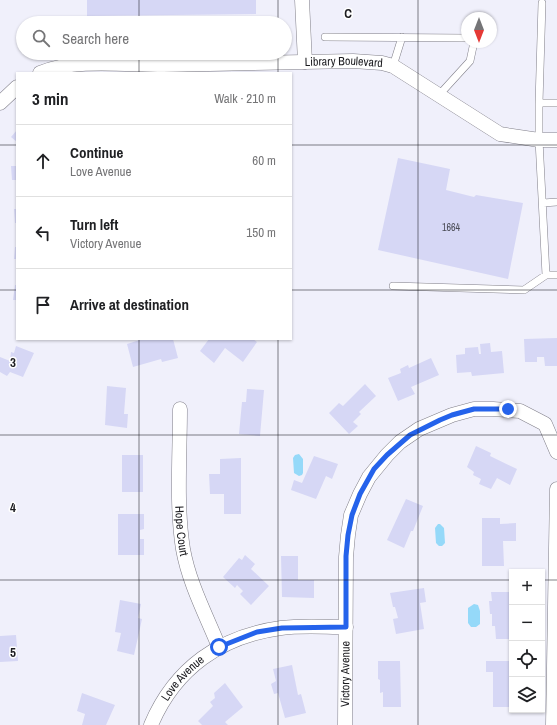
<!DOCTYPE html>
<html lang="en">
<head>
<meta charset="utf-8">
<style>
	:root { --surface:#fff; --page:#f2f2f2; --text:#202124; --muted:#757577; --line:#e0e0e0 }
	body { margin:0; font-family:"Archivo Narrow",sans-serif; background:var(--page); color:var(--text) }
	.controls { position:absolute; right:12px; bottom:12px; display:grid; overflow:hidden; border-radius:0px; box-shadow:0 1px 3px #0004 }
	.controls button { width:36px; height:36px; display:grid; place-items:center; padding:0; border:0; border-bottom:1px solid var(--line); background:var(--surface); color:var(--text); font:20px sans-serif }
	.compass { position:absolute; left:461px; top:12px; width:36px; height:36px; border-radius:50%; background:var(--surface); box-shadow:0 1px 3px #0004; rotate:180deg }
	.stop { position:absolute; width:12px; height:12px; margin:-9px; border:3px solid #2563eb; border-radius:50%; background:#fff }
	.stop.end { background:#2563eb; border-color:#fff; box-shadow:0 1px 4px #0008 }
	.list { margin:0; padding:0; list-style:none }
	h2 { display:flex; justify-content:space-between; align-items:center; height:52px; margin:0; padding:0 16px; font-size:17px }
	h2 small { font-size:13px; font-weight:400; color:var(--muted) }
	.list li { display:grid; grid-template-columns:26px 1fr auto; gap:12px; align-items:center; box-sizing:border-box; height:72px; padding:0 16px; border-top:1px solid var(--line) }
	.list b { display:block; font-size:15px; white-space:nowrap }
	.list p { margin:0; font-size:13px; white-space:nowrap; color:var(--muted) }
	.list em { font-size:13px; font-style:normal; color:var(--muted) }
	.icon { flex:none; width:22px; height:22px; fill:none; stroke:currentColor; stroke-width:2; stroke-linecap:round; stroke-linejoin:round }
	.map { position:relative; flex:none; width:557px; height:725px; overflow:hidden }
	.search { position:absolute; background:var(--surface); box-shadow:0 1px 3px #0004; left:16px; top:16px; width:276px; height:44px; display:flex; align-items:center; gap:10px; box-sizing:border-box; padding:0 14px; border-radius:22px; color:var(--muted); font-size:15px }
	.panel { position:absolute; background:var(--surface); box-shadow:0 1px 3px #0004; left:16px; top:72px; width:276px; height:268px; border-radius:0px }
	.map>svg:first-child { display:block }
</style>
</head>
<body>
<div class="map">
<svg width="557" height="725" viewBox="0 0 557 725">
	<rect width="100%" height="100%" fill="#f0f0fb"/>
	<path fill="#95d9f9" d="M 299,454 L 303,459 L 303,473 L 302,475 L 299,476 L 294,473 L 293,458 L 295,455 Z
		M 438,524 L 440,524 L 444,528 L 445,543 L 442,546 L 439,546 L 436,543 L 435,528 Z
		M 474,604 L 478,605 L 480,611 L 480,624 L 476,627 L 471,627 L 468,623 L 468,608 Z"/>
	<path fill="#d6d7f5" d="M 87,0 L 256,0 L 256,14 L 87,16 Z
		M 17,130 L 17,142 L 11,137 Z
		M 398,158 L 450,169 L 446,190 L 474,197 L 476,195 L 523,203 L 508,279 L 378,250 Z
		M 11,166 L 17,166 L 17,180 L 12,180 Z
		M 14,209 L 17,209 L 17,223 L 15,223 Z
		M 15,247 L 17,247 L 17,259 L 14,259 Z
		M 15,285 L 17,285 L 17,300 L 13,300 Z
		M 557,338 L 557,366 L 545,366 L 544,357 L 537,357 L 537,362 L 525,362 L 524,339 Z
		M 143,339 L 173,339 L 178,358 L 162,362 L 161,359 L 133,367 L 127,344 Z
		M 209,339 L 253,339 L 257,342 L 243,362 L 225,348 L 214,363 L 200,351 Z
		M 490,343 L 491,352 L 502,351 L 504,373 L 472,376 L 471,372 L 457,373 L 456,355 L 465,354 L 465,348 L 478,347 L 479,354 L 481,354 L 480,344 Z
		M 16,346 L 34,353 L 23,377 L 10,372 L 7,376 L 0,372 L 0,357 L 10,361 L 11,352 L 14,353 Z
		M 431,358 L 439,375 L 411,387 L 415,394 L 398,401 L 388,378 L 401,373 L 400,369 L 408,365 L 409,368 Z
		M 365,384 L 376,396 L 359,412 L 361,414 L 353,422 L 358,426 L 349,434 L 329,413 L 339,403 L 343,406 Z
		M 107,386 L 126,388 L 124,414 L 128,414 L 127,428 L 105,425 Z
		M 247,389 L 264,390 L 260,436 L 239,434 L 242,402 L 246,402 Z
		M 476,446 L 491,453 L 490,456 L 517,469 L 510,485 L 497,478 L 491,489 L 479,484 L 481,479 L 473,475 L 474,472 L 467,467 Z
		M 122,455 L 143,455 L 143,492 L 122,492 Z
		M 314,456 L 338,464 L 332,479 L 326,476 L 316,499 L 291,490 L 294,480 L 302,483 Z
		M 241,458 L 241,514 L 224,514 L 224,494 L 210,494 L 209,474 L 220,474 L 220,459 Z
		M 406,499 L 423,506 L 413,531 L 411,531 L 404,548 L 387,540 Z
		M 118,514 L 144,514 L 144,529 L 140,530 L 140,539 L 144,539 L 144,555 L 118,555 Z
		M 482,518 L 500,518 L 500,524 L 516,523 L 516,541 L 503,541 L 504,566 L 482,566 Z
		M 245,555 L 255,564 L 251,569 L 269,586 L 251,605 L 240,594 L 243,591 L 237,585 L 235,588 L 223,577 L 239,558 L 242,560 Z
		M 281,556 L 298,556 L 298,580 L 314,580 L 314,598 L 282,597 Z
		M 424,588 L 426,602 L 420,603 L 424,629 L 396,634 L 393,619 L 398,618 L 395,607 L 393,607 L 390,593 Z
		M 491,592 L 512,592 L 512,639 L 496,639 L 495,626 L 492,626 L 492,614 L 490,614 L 489,601 L 492,601 Z
		M 120,600 L 141,604 L 138,618 L 142,619 L 134,655 L 117,651 L 121,633 L 115,632 Z
		M 16,635 L 18,661 L 0,662 L 0,636 Z
		M 378,661 L 400,661 L 401,707 L 383,707 L 383,692 L 380,693 L 380,680 L 378,679 Z
		M 486,661 L 512,661 L 512,707 L 493,707 L 493,672 L 486,672 Z
		M 292,665 L 298,695 L 301,694 L 306,713 L 285,718 L 278,693 L 274,694 L 271,684 L 276,681 L 273,669 Z
		M 225,683 L 243,707 L 225,722 L 228,725 L 202,725 L 198,721 L 213,706 L 210,702 L 215,698 L 214,693 Z
		M 82,693 L 115,705 L 106,725 L 82,725 L 85,714 L 77,711 Z"/>
	<g fill="none" stroke-linecap="round" stroke-linejoin="round">
		<defs>
			<path id="lane" d="M 325,37 L 467,38
				M 393,66 L 402,37
				M 439,95 L 470,61 L 474,42
				M 539,103 L 542,3
				M 557,103 L 539,103 L 539,140 L 546,275 L 557,275
				M 543,203 L 557,202
				M 393,286 L 524,290 L 546,275"/>
			<g id="street">
				<path d="M 302,0 L 305,62"/>
				<path id="s1" d="M 40,73 C 76,58 124,65 163,65 C 226,64 289,62 353,61 L 382,63 L 393,66 L 500,134 L 539,140 L 557,140"/>
				<path d="M 0,103 L 17,87"/>
				<path id="s2" d="M 180,409 C 180,454 176,505 183,549 C 189,583 206,615 219,647"/>
				<path id="s3" d="M 151,725 C 175,668 221,636 281,628 C 302,625 324,627 346,627"/>
				<path id="s4" d="M 345,725 L 346,557 L 348,535 L 351,515 L 360,494 L 369,477 L 387,455 L 400,442 L 419,429 L 452,415 L 474,409 L 493,409 L 520,411 L 545,424 L 557,452"/>
				<path d="M 553,725 L 557,489"/>
			</g>
		</defs>
		<use href="#lane" stroke="#807f89" stroke-width="8"/>
		<use href="#street" stroke="#807f89" stroke-width="15"/>
		<use href="#lane" stroke="#fff" stroke-width="7"/>
		<use href="#street" stroke="#fff" stroke-width="14"/>
	</g>
	<g fill="none" stroke-linecap="round" stroke-linejoin="round">
		<path stroke="#2563eb" stroke-width="5" d="M 219,647 L 257,632 L 282,628 L 346,627 L 346,556 L 348,535 L 352,515 L 360,494 L 374,469 L 387,455 L 410,435 L 440,420 L 452,415 L 474,409 L 508,409"/>
	</g>
	<path fill="none" stroke="#1c1c20" stroke-width="1" stroke-opacity="0.55" d="M 139,0 L 139,23M 278,0 L 278,23M 418,0 L 418,725M 139,53 L 139,73M 278,53 L 278,73M 0,145 L 17,145M 291,145 L 557,145M 0,290 L 17,290M 291,290 L 557,290M 139,339 L 139,725M 278,339 L 278,725M 0,435 L 557,435M 0,580 L 512,580M 542,580 L 557,580"/>
	<g text-anchor="middle" stroke-width="3" stroke-linejoin="round" paint-order="stroke">
		<g font-size="10" fill="#4a4b55">
			<text x="451" y="231">1664</text>
		</g>
		<g font-size="12" fill="#1c1c20" stroke="#fff">
			<text dy="4" stroke="none"><textPath href="#s1" startOffset="305">Library Boulevard</textPath></text>
			<text dy="4" stroke="none"><textPath href="#s2" startOffset="122">Hope Court</textPath></text>
			<text dy="4" stroke="none"><textPath href="#s4" startOffset="51">Victory Avenue</textPath></text>
			<text dy="4" stroke="none"><textPath href="#s3" startOffset="57">Love Avenue</textPath></text>
		</g>
	</g>
	<g font-size="13" text-anchor="middle" font-weight="bold" fill="#1c1c20" stroke="#fff" stroke-width="3" stroke-linejoin="round" paint-order="stroke">
		<text x="348" y="18">C</text>
		<text x="13" y="367">3</text>
		<text x="13" y="512">4</text>
		<text x="13" y="657">5</text>
	</g>
</svg>
<div class="controls">
<button>+</button>
<button>−</button>
<button><svg class="icon" aria-label="locate" viewBox="0 0 24 24"><circle cx="12" cy="12" r="6"/><path d="M12 2v4M12 18v4M2 12h4M18 12h4"/></svg></button>
<button><svg class="icon" aria-label="layers" viewBox="0 0 24 24"><path d="M12 4l9 5-9 5-9-5zM3 14l9 5 9-5"/></svg></button>
</div>
<svg class="compass" viewBox="-18 -18 36 36"><path d="M0-13l5 13h-10z" fill="#e53935"/><path d="M0 13l5-13h-10z" fill="#757577"/></svg>
<div class="stop" style="left:219px;top:647px"></div>
<div class="stop end" style="left:508px;top:409px"></div>
<div class="search"><svg class="icon" aria-label="search" viewBox="0 0 24 24"><circle cx="10" cy="10" r="6"/><path d="M15 15l6 6"/></svg>Search here</div>
<section class="panel">
<h2>3 min<small>Walk · 210 m</small></h2>
<ul class="list">
<li><svg class="icon" aria-label="ahead" viewBox="0 0 24 24"><path d="M12 20V5M6 11l6-6 6 6"/></svg><div><b>Continue</b><p>Love Avenue</p></div><em>60 m</em></li>
<li><svg class="icon" aria-label="left" viewBox="0 0 24 24"><path d="M17 20v-9H6M10 6l-5 5 5 5"/></svg><div><b>Turn left</b><p>Victory Avenue</p></div><em>150 m</em></li>
<li><svg class="icon" aria-label="arrive" viewBox="0 0 24 24"><path d="M6 21V4h12l-3 4 3 4H6"/></svg><div><b>Arrive at destination</b></div></li>
</ul>
</section>
</div>
</body>
</html>
